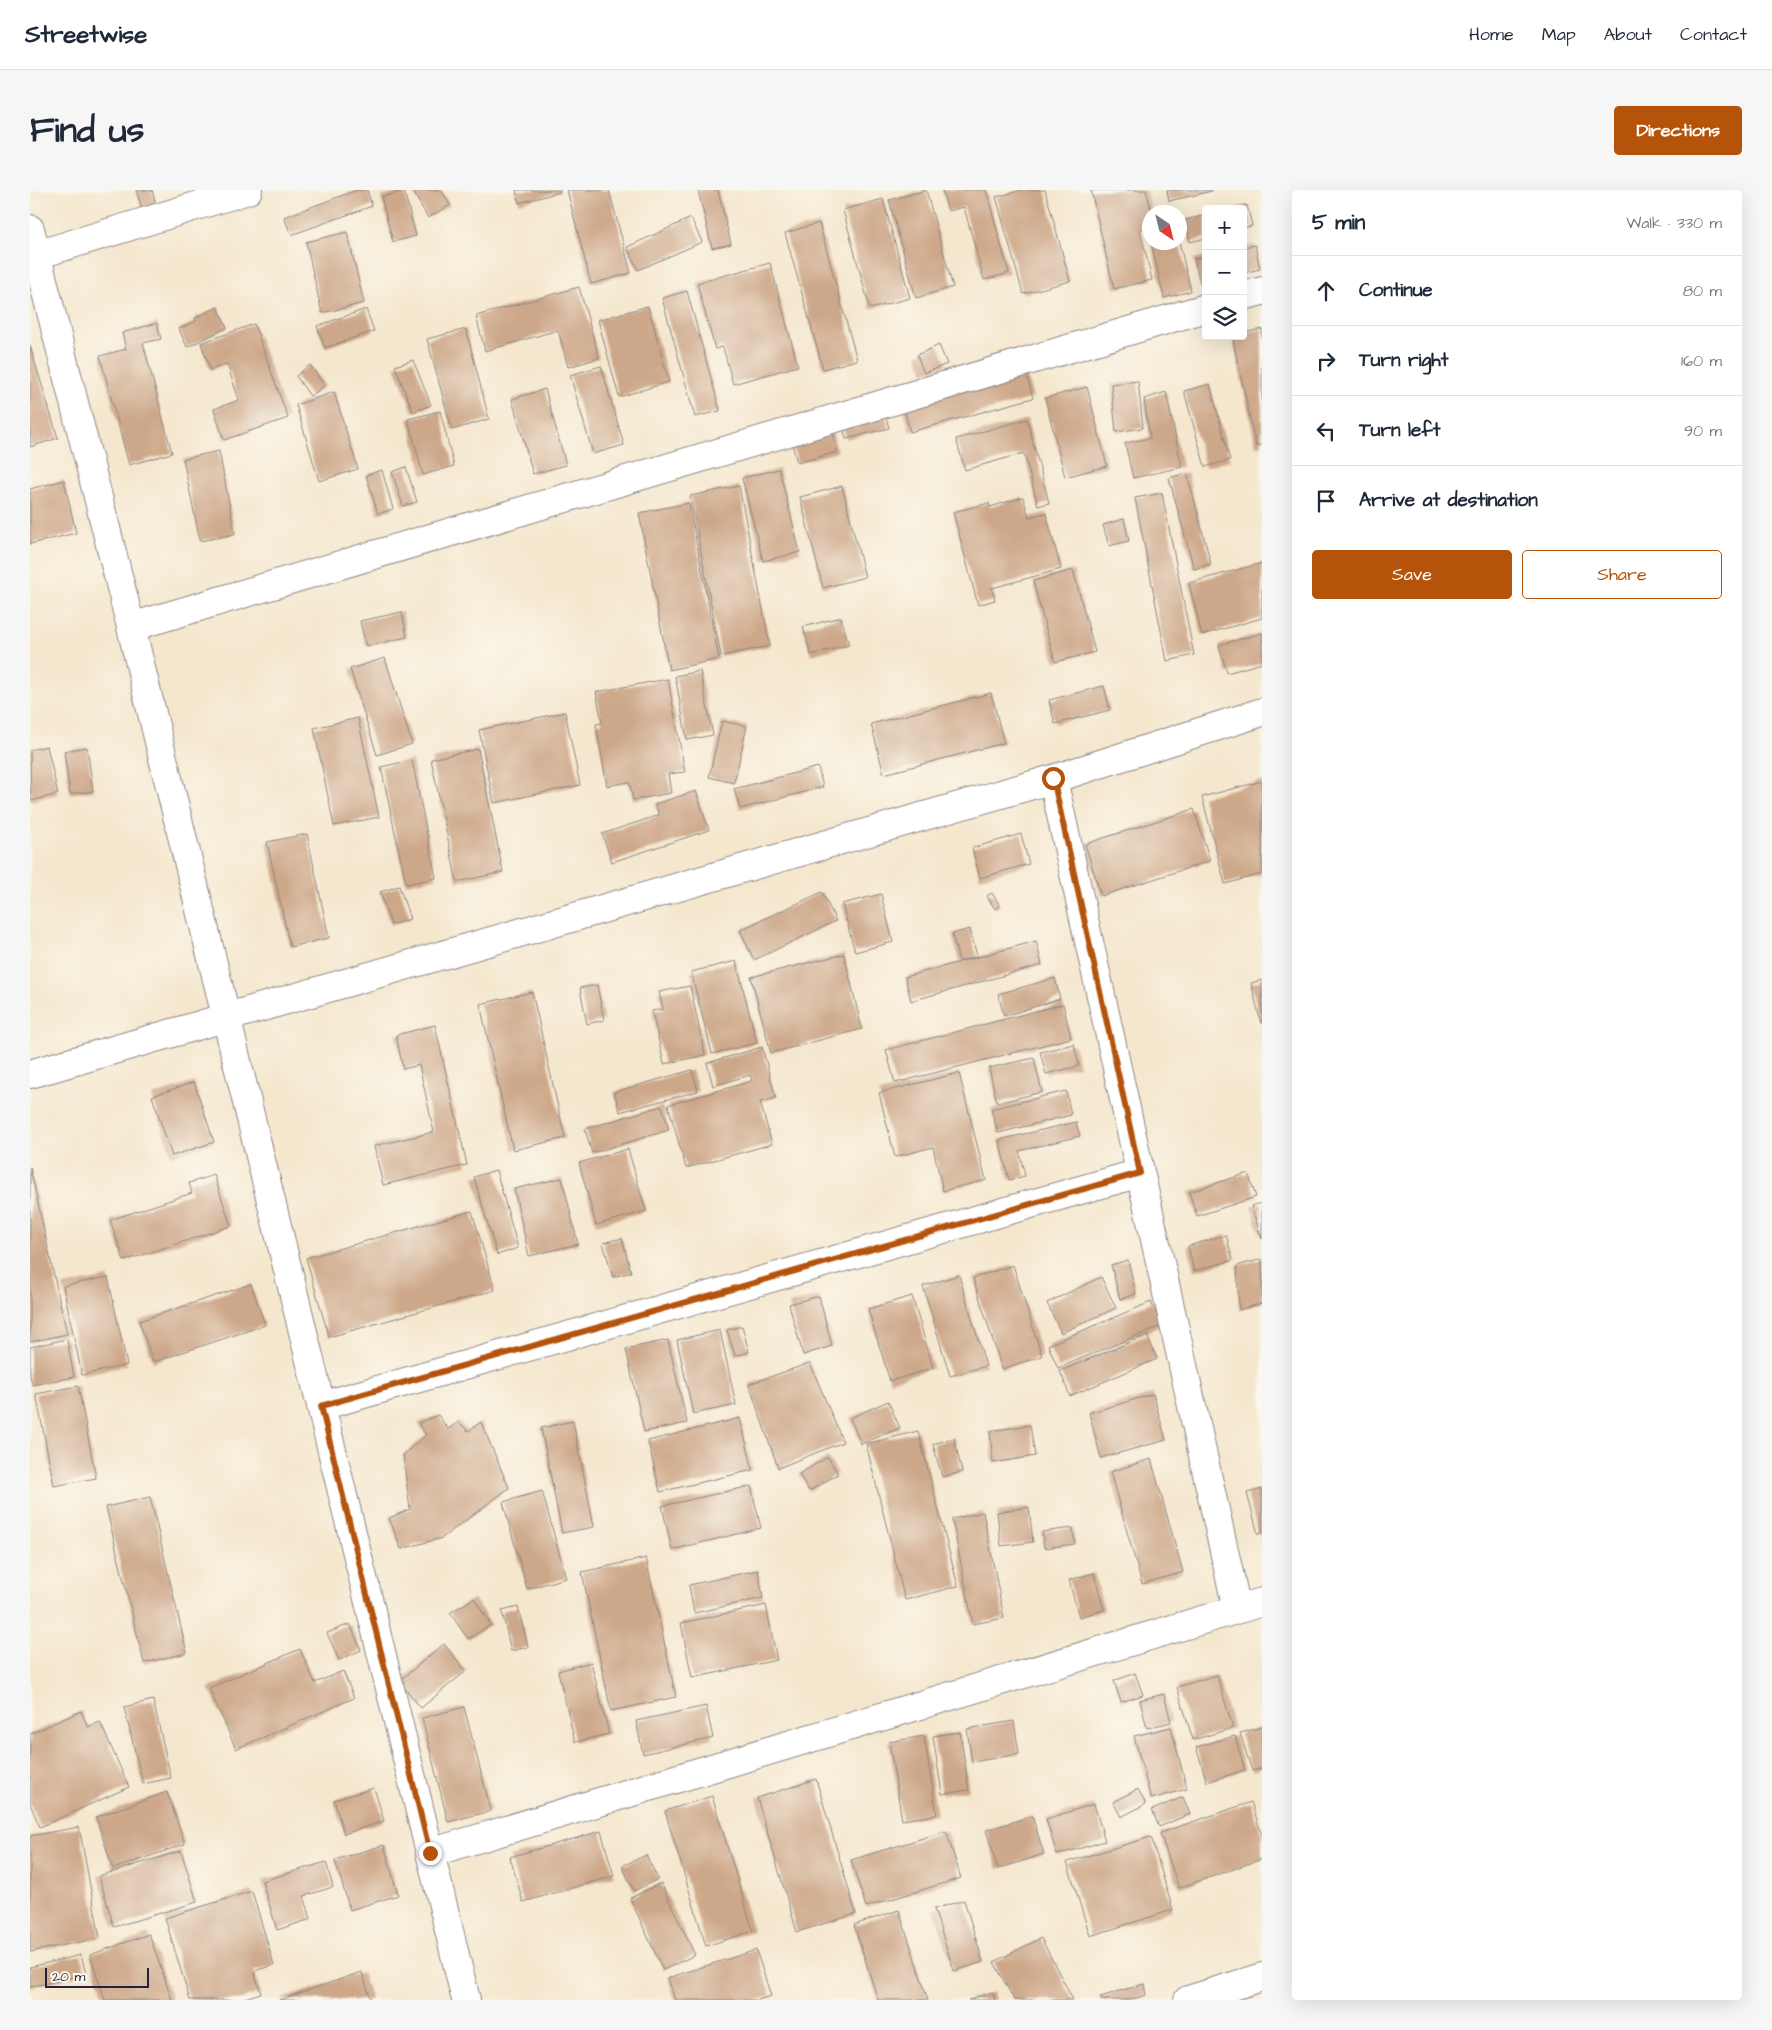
<!DOCTYPE html>
<html lang="en">
<head>
<meta charset="utf-8">
<style>
	:root { --surface:#fff; --page:#f6f6f7; --text:#1f2937; --muted:#747a83; --line:#e0e1e3; --accent:#b45309 }
	body { margin:0; font-family:"Architects Daughter",sans-serif; background:var(--page); color:var(--text) }
	.controls { position:absolute; right:15px; top:15px; display:grid; overflow:hidden; border-radius:5px; box-shadow:0 5px 20px #0002 }
	.controls button { width:45px; height:45px; display:grid; place-items:center; padding:0; border:0; border-bottom:1px solid var(--line); background:var(--surface); color:var(--text); font:25px sans-serif }
	.compass { position:absolute; left:1112px; top:15px; width:45px; height:45px; border-radius:50%; background:var(--surface); box-shadow:0 5px 20px #0002; rotate:145deg }
	.scale { position:absolute; left:15px; bottom:12px; width:104px; box-sizing:border-box; padding-left:5px; border:2px solid #22223b; border-top:0; font-size:14px; line-height:18px; white-space:nowrap; color:#22223b; -webkit-text-stroke:4px #fbf7ec; paint-order:stroke }
	.stop { position:absolute; width:15px; height:15px; margin:-11px; border:4px solid #b45309; border-radius:50%; background:#fff }
	.stop.end { background:#b45309; border-color:#fff; box-shadow:0 1px 5px #0008 }
	.list { margin:0; padding:0; list-style:none }
	h2 { display:flex; justify-content:space-between; align-items:center; height:65px; margin:0; padding:0 20px; font-size:21px }
	h2 small { font-size:16px; font-weight:400; color:var(--muted) }
	.list li { display:grid; grid-template-columns:32px 1fr auto; gap:15px; align-items:center; box-sizing:border-box; height:70px; padding:0 20px; border-top:1px solid var(--line) }
	.list b { display:block; font-size:19px; white-space:nowrap }
	.list em { font-size:16px; font-style:normal; color:var(--muted) }
	.actions { display:flex; gap:10px; padding:15px 20px }
	.actions a { flex:1; padding:11px 0; border:1px solid var(--accent); border-radius:5px; text-align:center; font-size:18px; color:var(--accent) }
	.actions .main { background:var(--accent); color:#fff }
	.icon { flex:none; width:28px; height:28px; fill:none; stroke:currentColor; stroke-width:2; stroke-linecap:round; stroke-linejoin:round }
	.map { position:relative; flex:none; width:1232px; height:1810px; overflow:hidden; border-radius:5px }
	header { display:flex; align-items:center; gap:30px; box-sizing:border-box; height:70px; padding:0 25px; background:var(--surface); border-bottom:1px solid var(--line) }
	header strong { font-size:24px }
	nav { display:flex; gap:28px; margin-inline-start:auto; font-size:18px }
	.intro { display:flex; align-items:center; justify-content:space-between; box-sizing:border-box; height:120px; padding:0 30px }
	h1 { margin:0; font-size:35px }
	.button { padding:12px 22px; border-radius:5px; background:var(--accent); color:#fff; font-size:18px; font-weight:700 }
	main { display:flex; gap:30px; padding:0 30px }
	aside { flex:1; background:var(--surface); border-radius:5px; box-shadow:0 5px 20px #0002 }
	.map>svg:first-child { display:block }
</style>
</head>
<body>
<header>
<strong>Streetwise</strong>
<nav><a>Home</a><a>Map</a><a>About</a><a>Contact</a></nav>
</header>
<div class="intro"><h1>Find us</h1><a class="button">Directions</a></div>
<main>
<div class="map">
<svg width="1232" height="1810" viewBox="0 0 1232 1810">
	<rect width="100%" height="100%" fill="#fbf7ec"/>
	<filter id="ink" filterUnits="userSpaceOnUse"><feTurbulence type="fractalNoise" baseFrequency=".02" numOctaves="2"/><feDisplacementMap in="SourceGraphic" scale="10" xChannelSelector="R" yChannelSelector="G"/><feConvolveMatrix kernelMatrix="1 2 1 2 8 2 1 2 1" color-interpolation-filters="sRGB"/></filter>
	<filter id="wash" filterUnits="userSpaceOnUse"><feTurbulence type="fractalNoise" baseFrequency=".0096" numOctaves="4" result="noise"/><feDisplacementMap in="SourceGraphic" scale="20" xChannelSelector="R" yChannelSelector="G"/><feGaussianBlur stdDeviation="1.12" result="paint"/><feColorMatrix in="noise" values="0 0 0 0 0 0 0 0 0 0 0 0 0 0 0 0 0 1.4 0 .05"/><feComposite in="paint" operator="in"/></filter>
	<g filter="url(#wash)">
		<rect width="100%" height="100%" fill="#f5e7ce"/>
		<g id="blocks">
			<path fill="#cda789" d="M 106,0 L 122,0 L 127,18 L 113,22 Z
				M 327,0 L 337,0 L 342,16 L 261,45 L 254,27 Z
				M 382,0 L 411,0 L 420,15 L 398,28 Z
				M 486,0 L 530,0 L 530,2 L 489,13 Z
				M 537,0 L 579,0 L 601,83 L 561,94 Z
				M 668,0 L 688,0 L 701,54 L 682,58 Z
				M 896,0 L 923,97 L 886,108 L 859,10 Z
				M 912,0 L 956,0 L 979,83 L 954,90 L 934,17 L 918,21 Z
				M 992,0 L 1015,0 L 1040,91 L 993,104 L 966,7 Z
				M 1067,0 L 1116,0 L 1122,22 L 1120,22 L 1120,37 L 1110,39 L 1122,90 L 1084,99 L 1061,1 Z
				M 1137,0 L 1182,0 L 1182,1 L 1139,11 Z
				M 374,1 L 386,46 L 363,52 L 351,7 Z
				M 853,9 L 880,108 L 840,119 L 813,20 Z
				M 1217,15 L 1222,36 L 1213,38 L 1213,19 L 1205,18 Z
				M 1176,25 L 1176,48 L 1160,52 L 1155,30 Z
				M 661,28 L 672,52 L 608,80 L 597,57 Z
				M 789,33 L 827,170 L 793,179 L 755,43 Z
				M 317,42 L 334,113 L 292,123 L 276,52 Z
				M 1121,52 L 1149,52 L 1161,101 L 1134,108 Z
				M 1225,55 L 1230,79 L 1213,83 L 1213,57 Z
				M 1176,66 L 1176,92 L 1170,93 L 1164,69 Z
				M 740,73 L 768,176 L 703,194 L 693,157 L 685,159 L 667,93 Z
				M 549,97 L 569,168 L 538,177 L 528,140 L 455,161 L 446,126 Z
				M 657,101 L 690,221 L 665,227 L 632,108 Z
				M 618,116 L 639,192 L 589,207 L 568,130 Z
				M 188,117 L 197,138 L 157,157 L 149,139 L 166,131 L 165,128 Z
				M 336,119 L 344,141 L 295,158 L 287,136 Z
				M 127,133 L 131,149 L 113,153 L 142,263 L 99,275 L 70,166 L 96,159 L 92,143 Z
				M 224,134 L 258,228 L 194,250 L 184,219 L 209,210 L 197,174 L 180,180 L 171,153 Z
				M 436,139 L 459,229 L 422,240 L 397,149 Z
				M 1232,139 L 1232,255 L 1226,256 L 1202,146 L 1213,146 L 1213,143 Z
				M 909,155 L 917,174 L 894,183 L 887,165 Z
				M 0,156 L 28,248 L 0,257 Z
				M 383,170 L 401,215 L 383,222 L 365,176 Z
				M 280,175 L 295,196 L 280,206 L 266,186 Z
				M 571,176 L 594,255 L 563,264 L 540,185 Z
				M 995,178 L 1003,208 L 880,242 L 872,211 Z
				M 1108,191 L 1113,238 L 1086,242 L 1081,194 Z
				M 1180,194 L 1200,270 L 1175,277 L 1154,201 Z
				M 1057,197 L 1077,276 L 1035,287 L 1015,208 Z
				M 515,199 L 536,275 L 503,284 L 482,209 Z
				M 304,202 L 328,279 L 289,291 L 266,215 Z
				M 1136,202 L 1152,277 L 1103,288 L 1095,253 L 1120,248 L 1114,209 Z
				M 853,216 L 859,238 L 816,249 L 811,228 Z
				M 410,221 L 424,276 L 393,285 L 378,229 Z
				M 997,229 L 1019,313 L 1008,316 L 994,263 L 935,280 L 926,249 Z
				M 800,231 L 807,262 L 767,273 L 759,241 Z
				M 189,261 L 205,344 L 170,351 L 153,269 Z
				M 376,277 L 387,312 L 373,316 L 362,282 Z
				M 749,279 L 770,362 L 733,371 L 712,288 Z
				M 352,280 L 363,319 L 348,324 L 336,285 Z
				M 1157,283 L 1181,374 L 1164,379 L 1139,288 Z
				M 34,290 L 46,343 L 0,354 L 0,299 Z
				M 709,296 L 740,456 L 691,466 L 660,306 Z
				M 812,296 L 835,387 L 793,398 L 770,307 Z
				M 1132,303 L 1164,465 L 1137,471 L 1105,308 Z
				M 993,307 L 999,327 L 1016,323 L 1031,379 L 962,398 L 965,410 L 948,415 L 923,322 L 959,313 L 960,317 Z
				M 659,313 L 689,469 L 639,480 L 609,323 Z
				M 1094,329 L 1099,351 L 1079,356 L 1073,335 Z
				M 1232,373 L 1232,428 L 1172,445 L 1159,393 Z
				M 1043,380 L 1065,462 L 1025,472 L 1003,391 Z
				M 372,422 L 377,447 L 336,456 L 330,431 Z
				M 811,427 L 819,455 L 781,465 L 773,437 Z
				M 1232,443 L 1232,473 L 1197,483 L 1189,455 Z
				M 355,468 L 382,554 L 347,565 L 320,479 Z
				M 670,481 L 683,545 L 657,550 L 645,486 Z
				M 638,489 L 655,582 L 638,584 L 641,603 L 603,610 L 599,592 L 577,596 L 566,534 L 572,533 L 566,502 Z
				M 1074,496 L 1080,520 L 1025,534 L 1019,510 Z
				M 961,503 L 974,553 L 854,584 L 841,534 Z
				M 535,522 L 550,595 L 464,613 L 449,540 Z
				M 328,528 L 349,627 L 304,636 L 284,538 Z
				M 692,531 L 717,536 L 704,593 L 679,587 Z
				M 17,556 L 28,604 L 1,611 L 0,560 Z
				M 57,557 L 63,601 L 40,604 L 34,561 Z
				M 448,559 L 473,682 L 427,692 L 401,569 Z
				M 382,570 L 406,688 L 376,694 L 351,577 Z
				M 788,577 L 793,597 L 710,619 L 704,599 Z
				M 1232,591 L 1232,684 L 1195,694 L 1172,607 Z
				M 666,601 L 679,640 L 582,672 L 572,644 L 629,625 L 625,614 Z
				M 1164,619 L 1180,671 L 1071,706 L 1055,654 Z
				M 277,644 L 299,748 L 260,757 L 237,652 Z
				M 991,644 L 999,674 L 950,688 L 942,658 Z
				M 369,696 L 380,729 L 361,735 L 350,702 Z
				M 792,702 L 806,731 L 724,770 L 710,740 Z
				M 962,703 L 970,716 L 965,719 L 957,706 Z
				M 851,704 L 863,752 L 825,762 L 812,714 Z
				M 940,739 L 947,766 L 929,771 L 922,744 Z
				M 1006,751 L 1012,775 L 881,811 L 875,787 Z
				M 814,764 L 832,839 L 741,863 L 721,787 Z
				M 706,771 L 727,853 L 682,864 L 661,782 Z
				M 1025,788 L 1030,809 L 974,826 L 968,804 Z
				M 1232,790 L 1232,833 L 1231,833 L 1221,793 Z
				M 567,795 L 574,830 L 557,834 L 550,798 Z
				M 660,796 L 675,865 L 634,874 L 622,821 L 633,819 L 629,802 Z
				M 502,802 L 535,948 L 483,960 L 450,814 Z
				M 1033,814 L 1041,848 L 865,893 L 856,860 Z
				M 405,835 L 437,975 L 353,995 L 344,956 L 404,942 L 389,875 L 373,879 L 366,845 Z
				M 1044,854 L 1049,876 L 1016,884 L 1010,862 Z
				M 732,857 L 746,908 L 730,912 L 742,954 L 656,978 L 638,915 L 722,891 L 720,885 L 683,896 L 677,873 Z
				M 1004,868 L 1012,902 L 967,913 L 959,878 Z
				M 662,880 L 668,901 L 590,922 L 584,902 Z
				M 929,883 L 956,990 L 913,1001 L 903,957 L 865,967 L 849,903 Z
				M 164,892 L 184,952 L 142,966 L 122,906 Z
				M 1036,901 L 1041,925 L 968,943 L 961,919 Z
				M 632,916 L 639,940 L 562,963 L 555,939 Z
				M 1046,932 L 1050,946 L 989,961 L 995,986 L 979,990 L 969,950 Z
				M 598,959 L 616,1021 L 566,1035 L 549,973 Z
				M 0,977 L 37,1144 L 0,1152 Z
				M 466,980 L 488,1058 L 467,1065 L 444,987 Z
				M 1218,983 L 1226,1007 L 1167,1026 L 1159,1002 Z
				M 184,985 L 201,1036 L 94,1071 L 80,1030 L 162,1003 L 159,993 Z
				M 532,988 L 548,1054 L 499,1066 L 484,999 Z
				M 1232,1013 L 1232,1049 L 1221,1016 Z
				M 442,1021 L 465,1100 L 299,1147 L 276,1068 Z
				M 1196,1045 L 1203,1070 L 1164,1081 L 1158,1056 Z
				M 592,1048 L 601,1082 L 583,1087 L 573,1053 Z
				M 1232,1069 L 1232,1113 L 1209,1120 L 1207,1076 Z
				M 1098,1070 L 1106,1104 L 1090,1109 L 1081,1075 Z
				M 983,1075 L 1012,1166 L 972,1179 L 943,1088 Z
				M 929,1085 L 956,1176 L 920,1186 L 893,1096 Z
				M 78,1087 L 97,1175 L 52,1185 L 33,1096 Z
				M 1071,1087 L 1086,1118 L 1031,1143 L 1017,1113 Z
				M 221,1094 L 235,1135 L 123,1172 L 109,1131 Z
				M 789,1106 L 802,1156 L 773,1165 L 759,1114 Z
				M 882,1106 L 903,1178 L 860,1191 L 838,1119 Z
				M 1121,1112 L 1131,1136 L 1028,1178 L 1018,1155 Z
				M 712,1136 L 719,1162 L 705,1166 L 697,1140 Z
				M 690,1140 L 706,1215 L 663,1224 L 647,1150 Z
				M 1117,1145 L 1127,1169 L 1040,1206 L 1030,1181 Z
				M 37,1149 L 44,1187 L 2,1195 L 0,1185 L 0,1157 Z
				M 638,1150 L 657,1233 L 614,1242 L 596,1159 Z
				M 780,1173 L 813,1252 L 748,1278 L 719,1194 Z
				M 48,1196 L 66,1288 L 24,1296 L 6,1204 Z
				M 1123,1204 L 1136,1250 L 1071,1268 L 1059,1223 Z
				M 858,1211 L 870,1238 L 831,1254 L 820,1228 Z
				M 408,1225 L 418,1239 L 429,1232 L 438,1241 L 451,1232 L 479,1298 L 412,1348 L 371,1359 L 359,1328 L 380,1319 L 373,1265 L 396,1245 L 388,1233 Z
				M 710,1228 L 723,1280 L 630,1302 L 618,1251 Z
				M 543,1231 L 564,1337 L 532,1343 L 511,1238 Z
				M 1000,1235 L 1005,1266 L 963,1273 L 960,1241 Z
				M 888,1241 L 928,1396 L 875,1410 L 836,1254 Z
				M 924,1248 L 932,1282 L 912,1287 L 903,1254 Z
				M 798,1267 L 808,1284 L 779,1301 L 769,1284 Z
				M 1121,1269 L 1153,1382 L 1112,1394 L 1080,1282 Z
				M 721,1296 L 731,1338 L 642,1360 L 632,1316 Z
				M 1232,1299 L 1232,1343 L 1228,1344 L 1217,1303 Z
				M 512,1301 L 536,1388 L 497,1399 L 473,1312 Z
				M 120,1307 L 157,1463 L 114,1473 L 76,1317 Z
				M 999,1317 L 1003,1352 L 971,1356 L 967,1322 Z
				M 953,1322 L 974,1428 L 943,1434 L 922,1329 Z
				M 1043,1338 L 1045,1354 L 1014,1358 L 1012,1342 Z
				M 616,1368 L 646,1507 L 581,1521 L 552,1382 Z
				M 728,1380 L 733,1408 L 664,1423 L 659,1395 Z
				M 1064,1383 L 1074,1420 L 1049,1427 L 1039,1390 Z
				M 444,1408 L 461,1435 L 438,1449 L 420,1423 Z
				M 736,1415 L 747,1470 L 662,1488 L 651,1433 Z
				M 488,1417 L 498,1457 L 481,1461 L 472,1421 Z
				M 320,1434 L 331,1460 L 309,1470 L 297,1443 Z
				M 414,1454 L 436,1481 L 391,1518 L 369,1491 Z
				M 270,1459 L 285,1493 L 313,1481 L 324,1508 L 206,1559 L 179,1498 Z
				M 561,1472 L 579,1544 L 545,1552 L 528,1481 Z
				M 1105,1483 L 1113,1505 L 1091,1512 L 1084,1491 Z
				M 1187,1485 L 1203,1538 L 1163,1550 L 1147,1497 Z
				M 1134,1504 L 1141,1532 L 1117,1538 L 1110,1510 Z
				M 123,1510 L 141,1588 L 113,1594 L 94,1517 Z
				M 676,1516 L 683,1548 L 613,1564 L 606,1531 Z
				M 434,1517 L 461,1621 L 418,1632 L 392,1528 Z
				M 51,1521 L 58,1537 L 70,1532 L 99,1597 L 10,1637 L 0,1614 L 0,1544 Z
				M 984,1531 L 989,1564 L 942,1572 L 937,1539 Z
				M 1141,1537 L 1157,1599 L 1121,1609 L 1104,1546 Z
				M 1232,1537 L 1232,1578 L 1222,1581 L 1210,1543 Z
				M 930,1542 L 939,1600 L 912,1604 L 903,1546 Z
				M 894,1546 L 907,1625 L 872,1630 L 859,1552 Z
				M 1205,1546 L 1215,1580 L 1177,1592 L 1166,1557 Z
				M 786,1589 L 826,1724 L 767,1742 L 727,1608 Z
				M 344,1598 L 354,1631 L 314,1644 L 304,1610 Z
				M 1108,1599 L 1116,1614 L 1091,1627 L 1083,1612 Z
				M 137,1602 L 155,1654 L 83,1679 L 66,1627 Z
				M 682,1606 L 723,1741 L 676,1756 L 635,1621 Z
				M 1153,1607 L 1160,1624 L 1129,1637 L 1122,1620 Z
				M 1221,1612 L 1232,1645 L 1232,1669 L 1149,1698 L 1130,1643 Z
				M 1064,1614 L 1075,1651 L 1027,1665 L 1016,1629 Z
				M 1002,1626 L 1014,1664 L 968,1679 L 956,1640 Z
				M 49,1637 L 70,1748 L 0,1762 L 0,1646 Z
				M 571,1641 L 584,1686 L 493,1712 L 480,1667 Z
				M 916,1641 L 931,1688 L 836,1717 L 821,1670 Z
				M 1121,1647 L 1143,1720 L 1060,1746 L 1037,1672 Z
				M 354,1655 L 368,1705 L 320,1720 L 305,1670 Z
				M 151,1661 L 167,1712 L 84,1737 L 69,1686 Z
				M 616,1665 L 628,1689 L 604,1701 L 592,1676 Z
				M 296,1672 L 303,1697 L 274,1706 L 281,1729 L 247,1740 L 232,1691 Z
				M 631,1693 L 665,1765 L 633,1780 L 600,1708 Z
				M 222,1701 L 244,1775 L 224,1781 L 231,1803 L 208,1810 L 160,1810 L 135,1728 Z
				M 934,1710 L 953,1772 L 924,1781 L 904,1719 Z
				M 869,1720 L 898,1810 L 848,1810 L 824,1735 Z
				M 119,1744 L 142,1810 L 75,1810 L 60,1765 Z
				M 1011,1748 L 1043,1810 L 984,1810 L 964,1772 Z
				M 726,1760 L 741,1806 L 728,1810 L 645,1810 L 638,1788 Z
				M 51,1765 L 56,1784 L 0,1797 L 0,1777 Z
				M 332,1782 L 341,1810 L 249,1810 Z
				M 1114,1794 L 1116,1805 L 1100,1810 L 1071,1810 L 1070,1807 Z
				M 963,1802 L 965,1810 L 938,1810 Z"/>
		</g>
	</g>
	<g filter="url(#ink)">
		<use href="#blocks" fill-opacity="0" stroke="#8c8484" stroke-width="1"/>
		<g fill="none" stroke-linecap="round" stroke-linejoin="round">
			<defs>
				<path id="minor" d="M 0,39 L 101,437 L 436,1810
					M 0,67 L 218,0
					M 1213,106 L 1232,101
					M 101,437 L 1176,118
					M 1023,589 L 1207,1419
					M 0,884 L 1023,589 L 1232,522
					M 291,1216 L 1110,983
					M 400,1663 L 1232,1412
					M 1158,1810 L 1232,1787"/>
			</defs>
			<use href="#minor" stroke="#8c8484" stroke-width="30"/>
			<use href="#minor" stroke="#fff" stroke-width="28"/>
		</g>
	</g>
	<g fill="none" stroke-linecap="round" stroke-linejoin="round" filter="url(#ink)">
		<path stroke="#b45309" stroke-width="6" d="M 400,1663 L 291,1216 L 1110,983 L 1023,588"/>
	</g>
</svg>
<div class="controls">
<button>+</button>
<button>−</button>
<button><svg class="icon" aria-label="layers" viewBox="0 0 24 24"><path d="M12 4l9 5-9 5-9-5zM3 14l9 5 9-5"/></svg></button>
</div>
<svg class="compass" viewBox="-18 -18 36 36"><path d="M0-13l5 13h-10z" fill="#e53935"/><path d="M0 13l5-13h-10z" fill="#747a83"/></svg>
<div class="scale">20 m</div>
<div class="stop" style="left:1023px;top:588px"></div>
<div class="stop end" style="left:400px;top:1663px"></div>
</div>
<aside>
<h2>5 min<small>Walk · 330 m</small></h2>
<ul class="list">
<li><svg class="icon" aria-label="ahead" viewBox="0 0 24 24"><path d="M12 20V5M6 11l6-6 6 6"/></svg><div><b>Continue</b></div><em>80 m</em></li>
<li><svg class="icon" aria-label="right" viewBox="0 0 24 24"><path d="M7 20v-9h11M14 6l5 5-5 5"/></svg><div><b>Turn right</b></div><em>160 m</em></li>
<li><svg class="icon" aria-label="left" viewBox="0 0 24 24"><path d="M17 20v-9H6M10 6l-5 5 5 5"/></svg><div><b>Turn left</b></div><em>90 m</em></li>
<li><svg class="icon" aria-label="arrive" viewBox="0 0 24 24"><path d="M6 21V4h12l-3 4 3 4H6"/></svg><div><b>Arrive at destination</b></div></li>
</ul>
<div class="actions"><a class="main">Save</a><a>Share</a></div>
</aside>
</main>
</body>
</html>
